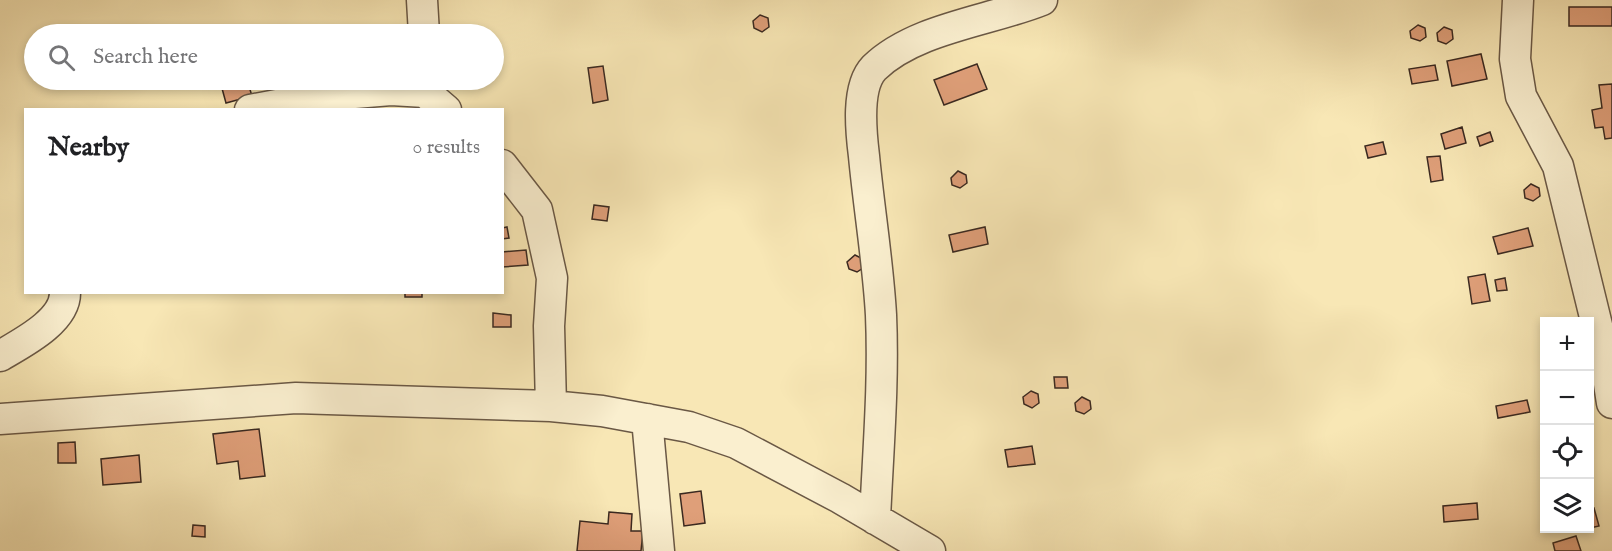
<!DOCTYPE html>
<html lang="en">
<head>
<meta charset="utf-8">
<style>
	:root { --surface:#fff; --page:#f6f6f6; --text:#202124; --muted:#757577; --line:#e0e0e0 }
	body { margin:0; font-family:"IM FELL English",serif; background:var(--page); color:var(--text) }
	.controls { position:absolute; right:18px; bottom:18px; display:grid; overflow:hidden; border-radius:0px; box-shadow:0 3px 9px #0003 }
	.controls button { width:54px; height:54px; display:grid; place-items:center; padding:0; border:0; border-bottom:2px solid var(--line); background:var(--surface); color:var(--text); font:30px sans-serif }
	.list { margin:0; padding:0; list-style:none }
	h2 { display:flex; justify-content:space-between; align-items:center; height:78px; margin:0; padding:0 24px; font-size:26px }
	h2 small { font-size:20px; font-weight:400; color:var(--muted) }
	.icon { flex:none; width:33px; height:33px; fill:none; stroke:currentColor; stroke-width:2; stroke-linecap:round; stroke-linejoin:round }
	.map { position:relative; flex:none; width:1612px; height:551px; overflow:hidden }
	.search { position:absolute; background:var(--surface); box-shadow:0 3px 9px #0003; left:24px; top:24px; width:480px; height:66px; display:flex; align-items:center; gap:15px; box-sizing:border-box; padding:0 21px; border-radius:33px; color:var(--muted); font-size:22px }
	.panel { position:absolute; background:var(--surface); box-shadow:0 3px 9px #0003; left:24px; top:108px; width:480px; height:186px; border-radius:0px }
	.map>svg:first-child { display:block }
</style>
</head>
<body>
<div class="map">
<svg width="1612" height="551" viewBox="0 0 1612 551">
	<rect width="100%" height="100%" fill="#f8e7b5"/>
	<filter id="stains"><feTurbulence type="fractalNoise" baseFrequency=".00333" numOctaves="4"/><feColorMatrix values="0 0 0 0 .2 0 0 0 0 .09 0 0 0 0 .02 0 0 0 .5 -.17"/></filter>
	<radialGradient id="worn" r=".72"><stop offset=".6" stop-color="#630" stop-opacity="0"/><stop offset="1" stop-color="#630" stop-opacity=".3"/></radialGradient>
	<path fill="#df9f79" stroke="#3a2920" stroke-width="1.5" d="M 1569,7 L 1612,7 L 1612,26 L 1569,26 Z
		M 760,15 L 768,18 L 769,27 L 762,32 L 754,28 L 753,21 Z
		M 1418,25 L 1425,28 L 1426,37 L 1420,41 L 1411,38 L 1410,31 Z
		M 1444,27 L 1452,30 L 1453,39 L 1446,44 L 1438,41 L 1437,33 Z
		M 253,28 L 255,34 L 240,34 L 239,33 Z
		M 1481,54 L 1487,79 L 1452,86 L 1447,61 Z
		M 977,64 L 987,89 L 944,105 L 934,80 Z
		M 1435,65 L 1438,80 L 1412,84 L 1409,69 Z
		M 603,66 L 608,100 L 593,103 L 588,68 Z
		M 227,80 L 247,80 L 252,96 L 226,103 L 220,81 Z
		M 1612,84 L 1612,138 L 1605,139 L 1603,127 L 1595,128 L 1592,110 L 1602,108 L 1599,85 Z
		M 1462,127 L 1466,143 L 1445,149 L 1441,134 Z
		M 1490,132 L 1493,141 L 1480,146 L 1477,137 Z
		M 1383,142 L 1386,154 L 1368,158 L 1365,146 Z
		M 1440,156 L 1443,180 L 1431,182 L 1427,157 Z
		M 958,171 L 966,175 L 967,183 L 960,188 L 952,185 L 951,178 Z
		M 1531,184 L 1539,188 L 1540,196 L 1533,201 L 1525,198 L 1524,190 Z
		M 594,205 L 609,207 L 607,221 L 592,219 Z
		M 507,227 L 509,238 L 502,239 L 502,228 Z
		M 985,227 L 988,244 L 953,252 L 949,235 Z
		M 1528,228 L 1533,246 L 1498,254 L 1493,237 Z
		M 526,250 L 528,265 L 502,267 L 502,252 Z
		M 855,255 L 863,259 L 863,268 L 857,272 L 849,269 L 847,262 Z
		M 1485,274 L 1490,301 L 1472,304 L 1468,277 Z
		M 1505,278 L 1507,290 L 1497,291 L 1495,280 Z
		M 405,292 L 422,292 L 422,297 L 405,297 Z
		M 493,313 L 511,315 L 511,327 L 493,327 Z
		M 1054,377 L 1067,377 L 1068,388 L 1055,388 Z
		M 1031,391 L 1038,394 L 1039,403 L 1032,408 L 1024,404 L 1023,397 Z
		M 1082,397 L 1090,401 L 1091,409 L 1084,414 L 1076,411 L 1075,403 Z
		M 1527,400 L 1530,412 L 1498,418 L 1496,406 Z
		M 259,429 L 265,476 L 240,479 L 238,461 L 217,464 L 213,434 Z
		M 75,442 L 76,463 L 58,463 L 58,443 Z
		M 1032,446 L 1035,464 L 1008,467 L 1005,450 Z
		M 139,455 L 141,482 L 103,485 L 101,459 Z
		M 701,491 L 705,523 L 684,526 L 680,494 Z
		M 1477,503 L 1478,519 L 1444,522 L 1443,506 Z
		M 1594,508 L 1599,526 L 1590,528 L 1590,510 Z
		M 609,512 L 632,514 L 631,531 L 643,531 L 641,551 L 577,551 L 580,521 L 608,524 Z
		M 193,525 L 205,526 L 205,537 L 192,536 Z
		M 1576,536 L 1581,551 L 1555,551 L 1553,543 Z"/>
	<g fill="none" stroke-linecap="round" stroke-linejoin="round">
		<defs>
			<path id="minor" d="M 422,0 L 424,34
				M 1518,0 L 1515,59 L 1521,96 L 1558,166 L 1605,358 L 1612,403
				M 250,110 L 330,95 L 391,90 L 425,92 L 446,110
				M 502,165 L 537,210 L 552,278 L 549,326 L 551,406
				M 0,356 C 22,343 66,321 65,292
				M 0,419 L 296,398 L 551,406 L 602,411 L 689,427 L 736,443 L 840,498 L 930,551
				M 647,419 L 659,551
				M 875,519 C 878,451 884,383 881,315 C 878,262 869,209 864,156 C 861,132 856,87 874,68 C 915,28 990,21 1042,0"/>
		</defs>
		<use href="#minor" stroke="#6a5845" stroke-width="33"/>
		<use href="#minor" stroke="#faefcf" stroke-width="30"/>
	</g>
	<rect width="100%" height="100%" filter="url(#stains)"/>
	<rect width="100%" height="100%" fill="url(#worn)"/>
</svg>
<div class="controls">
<button>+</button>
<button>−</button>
<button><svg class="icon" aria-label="locate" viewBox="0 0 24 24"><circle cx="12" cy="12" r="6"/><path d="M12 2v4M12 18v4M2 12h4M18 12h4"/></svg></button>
<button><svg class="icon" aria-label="layers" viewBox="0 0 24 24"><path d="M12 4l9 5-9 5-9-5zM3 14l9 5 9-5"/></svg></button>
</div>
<div class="search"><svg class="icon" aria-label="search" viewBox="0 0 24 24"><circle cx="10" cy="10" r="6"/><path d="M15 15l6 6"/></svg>Search here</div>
<section class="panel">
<h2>Nearby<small>0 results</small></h2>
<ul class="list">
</ul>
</section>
</div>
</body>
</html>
